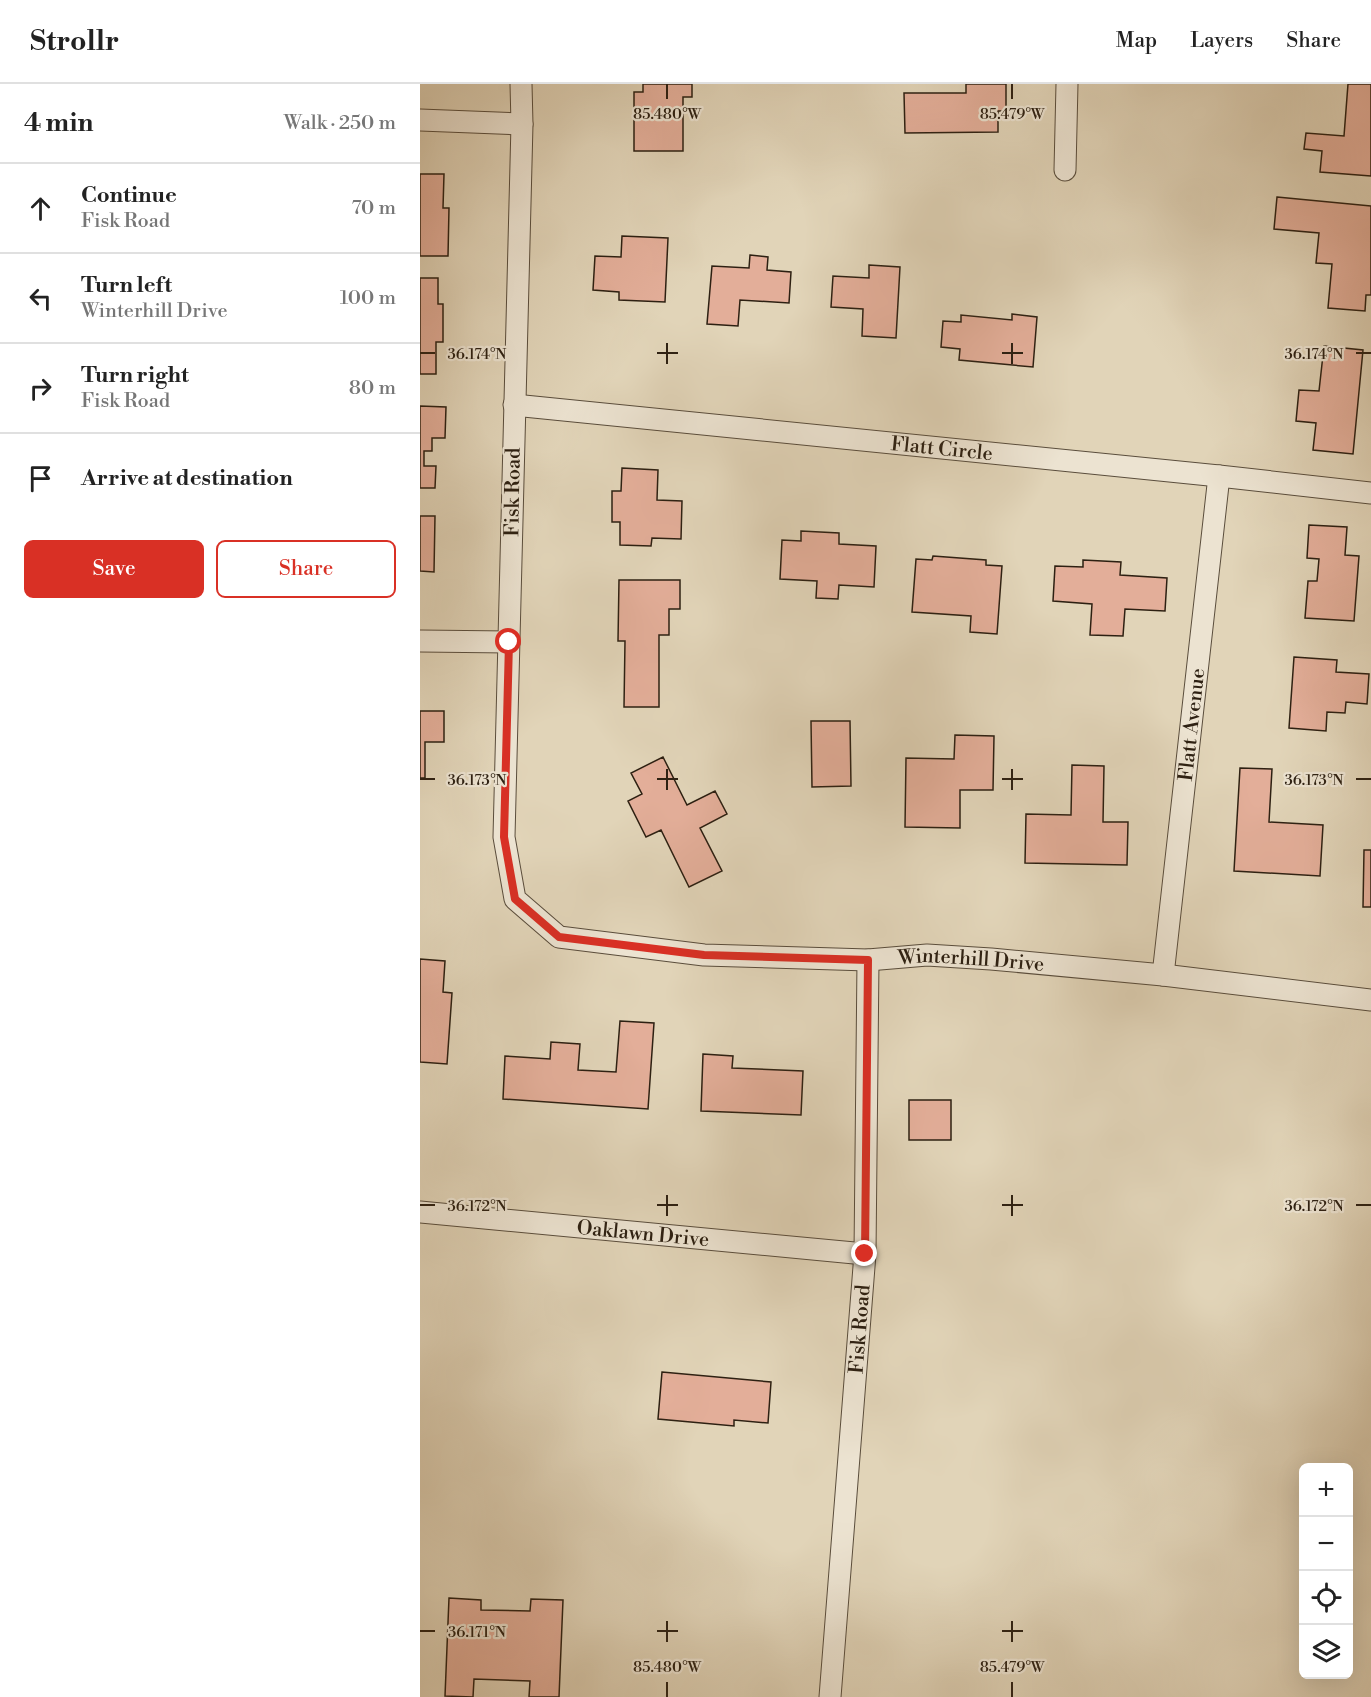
<!DOCTYPE html>
<html lang="en">
<head>
<meta charset="utf-8">
<style>
	:root { --surface:#fff; --page:#f2f2f2; --text:#222; --muted:#767676; --line:#e0e0e0; --accent:#d93025 }
	body { margin:0; font-family:"Libre Bodoni",serif; background:var(--page); color:var(--text) }
	.controls { position:absolute; right:18px; bottom:18px; display:grid; overflow:hidden; border-radius:9px; box-shadow:0 6px 24px #0002 }
	.controls button { width:54px; height:54px; display:grid; place-items:center; padding:0; border:0; border-bottom:2px solid var(--line); background:var(--surface); color:var(--text); font:30px sans-serif }
	.stop { position:absolute; width:18px; height:18px; margin:-14px; border:4px solid #d93025; border-radius:50%; background:#fff }
	.stop.end { background:#d93025; border-color:#fff; box-shadow:0 2px 6px #0008 }
	.list { margin:0; padding:0; list-style:none }
	h2 { display:flex; justify-content:space-between; align-items:center; height:78px; margin:0; padding:0 24px; font-size:26px }
	h2 small { font-size:20px; font-weight:400; color:var(--muted) }
	.list li { display:grid; grid-template-columns:39px 1fr auto; gap:18px; align-items:center; box-sizing:border-box; height:90px; padding:0 24px; border-top:2px solid var(--line) }
	.list b { display:block; font-size:22px; white-space:nowrap }
	.list p { margin:0; font-size:20px; white-space:nowrap; color:var(--muted) }
	.list em { font-size:20px; font-style:normal; color:var(--muted) }
	.actions { display:flex; gap:12px; padding:18px 24px }
	.actions a { flex:1; padding:14px 0; border:2px solid var(--accent); border-radius:9px; text-align:center; font-size:21px; color:var(--accent) }
	.actions .main { background:var(--accent); color:#fff }
	.icon { flex:none; width:33px; height:33px; fill:none; stroke:currentColor; stroke-width:2; stroke-linecap:round; stroke-linejoin:round }
	.map { position:relative; flex:none; width:951px; height:1613px; overflow:hidden }
	header { display:flex; align-items:center; gap:36px; box-sizing:border-box; height:84px; padding:0 30px; background:var(--surface); border-bottom:2px solid var(--line) }
	header strong { font-size:28px }
	nav { display:flex; gap:33px; margin-inline-start:auto; font-size:21px }
	main { display:flex }
	aside { flex:1; background:var(--surface) }
	.map>svg:first-child { display:block }
</style>
</head>
<body>
<header>
<strong>Strollr</strong>
<nav><a>Map</a><a>Layers</a><a>Share</a></nav>
</header>
<main>
<aside>
<h2>4 min<small>Walk · 250 m</small></h2>
<ul class="list">
<li><svg class="icon" aria-label="ahead" viewBox="0 0 24 24"><path d="M12 20V5M6 11l6-6 6 6"/></svg><div><b>Continue</b><p>Fisk Road</p></div><em>70 m</em></li>
<li><svg class="icon" aria-label="left" viewBox="0 0 24 24"><path d="M17 20v-9H6M10 6l-5 5 5 5"/></svg><div><b>Turn left</b><p>Winterhill Drive</p></div><em>100 m</em></li>
<li><svg class="icon" aria-label="right" viewBox="0 0 24 24"><path d="M7 20v-9h11M14 6l5 5-5 5"/></svg><div><b>Turn right</b><p>Fisk Road</p></div><em>80 m</em></li>
<li><svg class="icon" aria-label="arrive" viewBox="0 0 24 24"><path d="M6 21V4h12l-3 4 3 4H6"/></svg><div><b>Arrive at destination</b></div></li>
</ul>
<div class="actions"><a class="main">Save</a><a>Share</a></div>
</aside>
<div class="map">
<svg width="951" height="1613" viewBox="0 0 951 1613">
	<rect width="100%" height="100%" fill="#e1d4b8"/>
	<filter id="stains"><feTurbulence type="fractalNoise" baseFrequency=".00333" numOctaves="4"/><feColorMatrix values="0 0 0 0 .2 0 0 0 0 .09 0 0 0 0 .02 0 0 0 .5 -.17"/></filter>
	<radialGradient id="worn" r=".72"><stop offset=".6" stop-color="#630" stop-opacity="0"/><stop offset="1" stop-color="#630" stop-opacity=".3"/></radialGradient>
	<path fill="#e3ae99" stroke="#2d2012" stroke-width="1.5" d="M 223,0 L 272,0 L 272,13 L 263,13 L 263,67 L 214,67 L 214,8 L 223,8 Z
		M 546,0 L 586,0 L 586,27 L 578,27 L 578,48 L 485,49 L 484,9 L 546,9 Z
		M 928,0 L 951,0 L 951,92 L 900,88 L 902,67 L 884,65 L 886,49 L 924,52 Z
		M 0,90 L 24,90 L 23,124 L 29,124 L 28,172 L 0,172 Z
		M 857,113 L 951,122 L 951,211 L 946,211 L 945,227 L 908,224 L 912,180 L 896,179 L 899,149 L 854,145 Z
		M 202,152 L 248,154 L 245,218 L 199,216 L 199,208 L 173,206 L 175,172 L 201,173 Z
		M 330,171 L 348,173 L 347,186 L 371,188 L 369,219 L 320,216 L 318,242 L 287,240 L 292,182 L 329,184 Z
		M 449,181 L 480,183 L 476,254 L 442,252 L 443,225 L 411,223 L 413,192 L 449,194 Z
		M 0,194 L 18,194 L 18,220 L 23,220 L 23,258 L 16,258 L 16,290 L 0,290 Z
		M 592,230 L 617,233 L 613,283 L 539,276 L 540,265 L 521,263 L 523,237 L 541,238 L 541,231 L 592,236 Z
		M 904,262 L 943,266 L 933,370 L 893,366 L 896,339 L 876,337 L 879,306 L 899,307 Z
		M 0,322 L 26,323 L 25,354 L 12,354 L 12,367 L 4,367 L 4,382 L 16,382 L 15,404 L 0,404 Z
		M 202,384 L 238,386 L 237,416 L 262,417 L 261,455 L 232,454 L 231,462 L 200,461 L 200,438 L 192,438 L 192,407 L 201,407 Z
		M 0,432 L 15,432 L 14,488 L 0,487 Z
		M 889,441 L 927,443 L 925,471 L 939,472 L 934,537 L 885,534 L 888,497 L 897,497 L 899,475 L 887,474 Z
		M 381,447 L 419,449 L 419,460 L 456,462 L 454,503 L 419,501 L 418,515 L 396,514 L 397,497 L 360,495 L 362,456 L 381,457 Z
		M 513,472 L 566,476 L 566,481 L 582,482 L 577,550 L 550,548 L 551,532 L 492,528 L 496,475 L 512,476 Z
		M 663,476 L 701,478 L 700,491 L 747,494 L 745,527 L 705,525 L 703,552 L 670,551 L 672,520 L 633,517 L 635,482 L 663,483 Z
		M 199,496 L 260,496 L 260,525 L 249,525 L 249,551 L 239,551 L 239,623 L 204,623 L 205,557 L 198,557 Z
		M 874,573 L 917,576 L 916,588 L 949,590 L 947,620 L 926,618 L 925,629 L 907,628 L 906,647 L 869,644 Z
		M 0,627 L 24,627 L 24,658 L 5,658 L 5,694 L 0,694 Z
		M 391,637 L 430,637 L 431,702 L 392,703 Z
		M 535,651 L 574,652 L 573,706 L 540,706 L 540,744 L 485,743 L 486,674 L 534,675 Z
		M 243,673 L 267,721 L 295,707 L 307,730 L 280,744 L 302,787 L 269,803 L 241,746 L 226,753 L 208,717 L 222,710 L 211,689 Z
		M 652,681 L 684,682 L 683,738 L 708,738 L 707,781 L 605,779 L 606,730 L 651,731 Z
		M 820,684 L 852,685 L 849,738 L 903,741 L 900,792 L 814,787 Z
		M 944,766 L 951,766 L 951,823 L 943,823 Z
		M 0,875 L 25,877 L 23,908 L 32,909 L 27,980 L 0,978 Z
		M 200,937 L 234,939 L 228,1025 L 83,1015 L 85,972 L 130,975 L 131,958 L 160,960 L 158,986 L 196,988 Z
		M 283,970 L 313,972 L 312,984 L 383,987 L 381,1031 L 281,1027 Z
		M 489,1016 L 531,1016 L 531,1056 L 489,1056 Z
		M 242,1288 L 351,1298 L 348,1339 L 314,1336 L 314,1342 L 238,1335 Z
		M 29,1514 L 61,1516 L 61,1526 L 110,1527 L 111,1515 L 143,1516 L 139,1613 L 109,1613 L 110,1597 L 54,1595 L 53,1613 L 25,1612 Z"/>
	<g fill="none" stroke-linecap="round" stroke-linejoin="round">
		<defs>
			<g id="minor">
				<path id="s1" d="M 101,0 L 102,40 L 84,753 L 95,815 L 139,853 L 284,871 L 448,876 L 507,871 L 571,875 L 743,891 L 951,916"/>
				<path d="M 0,36 L 102,40"/>
				<path d="M 645,86 L 647,0"/>
				<path id="s2" d="M 94,321 L 799,392 L 951,409"/>
				<path d="M 0,557 L 89,558"/>
				<path id="s3" d="M 743,891 L 799,392"/>
				<path id="s4" d="M 0,1128 L 445,1170"/>
				<path id="s5" d="M 410,1613 L 445,1170 L 448,876"/>
			</g>
		</defs>
		<use href="#minor" stroke="#5a4d3c" stroke-width="23"/>
		<use href="#minor" stroke="#ece3d1" stroke-width="21"/>
	</g>
	<g fill="none" stroke-linecap="round" stroke-linejoin="round">
		<path stroke="#d93025" stroke-width="8" d="M 89,558 L 84,753 L 95,815 L 139,853 L 284,871 L 448,876 L 445,1170"/>
	</g>
	<path fill="none" stroke="#2d2012" stroke-width="2" d="M 247,0 L 247,15M 592,0 L 592,15M 247,259 L 247,280M 592,259 L 592,280M 0,269 L 15,269M 237,269 L 258,269M 582,269 L 603,269M 936,269 L 951,269M 247,685 L 247,706M 592,685 L 592,706M 0,695 L 15,695M 237,695 L 258,695M 582,695 L 603,695M 936,695 L 951,695M 247,1111 L 247,1132M 592,1111 L 592,1132M 0,1121 L 15,1121M 237,1121 L 258,1121M 582,1121 L 603,1121M 936,1121 L 951,1121M 247,1537 L 247,1558M 592,1537 L 592,1558M 0,1547 L 15,1547M 237,1547 L 258,1547M 582,1547 L 603,1547M 247,1598 L 247,1613M 592,1598 L 592,1613"/>
	<g text-anchor="middle" stroke-width="4.5" stroke-linejoin="round" paint-order="stroke">
		<g font-size="20" fill="#2d2012" stroke="#ece3d1">
			<text dy="7" stroke="none"><textPath href="#s2" startOffset="430">Flatt Circle</textPath></text>
			<text transform="translate(92 408) rotate(-89)" y="7">Fisk Road</text>
			<text dy="7" stroke="none"><textPath href="#s3" startOffset="252">Flatt Avenue</textPath></text>
			<text dy="7" stroke="none"><textPath href="#s1" startOffset="1288">Winterhill Drive</textPath></text>
			<text dy="7" stroke="none"><textPath href="#s4" startOffset="224">Oaklawn Drive</textPath></text>
			<text dy="7" stroke="none"><textPath href="#s5" startOffset="369">Fisk Road</textPath></text>
		</g>
	</g>
	<g font-size="15" text-anchor="middle" fill="#2d2012" stroke="#ece3d1" stroke-width="4.5" stroke-linejoin="round" paint-order="stroke">
		<text x="247" y="35">85.480°W</text>
		<text x="592" y="35">85.479°W</text>
		<text x="57" y="275">36.174°N</text>
		<text x="894" y="275">36.174°N</text>
		<text x="57" y="701">36.173°N</text>
		<text x="894" y="701">36.173°N</text>
		<text x="57" y="1127">36.172°N</text>
		<text x="894" y="1127">36.172°N</text>
		<text x="57" y="1553">36.171°N</text>
		<text x="247" y="1588">85.480°W</text>
		<text x="592" y="1588">85.479°W</text>
	</g>
	<rect width="100%" height="100%" filter="url(#stains)"/>
	<rect width="100%" height="100%" fill="url(#worn)"/>
</svg>
<div class="controls">
<button>+</button>
<button>−</button>
<button><svg class="icon" aria-label="locate" viewBox="0 0 24 24"><circle cx="12" cy="12" r="6"/><path d="M12 2v4M12 18v4M2 12h4M18 12h4"/></svg></button>
<button><svg class="icon" aria-label="layers" viewBox="0 0 24 24"><path d="M12 4l9 5-9 5-9-5zM3 14l9 5 9-5"/></svg></button>
</div>
<div class="stop" style="left:89px;top:558px"></div>
<div class="stop end" style="left:445px;top:1170px"></div>
</div>
</main>
</body>
</html>
